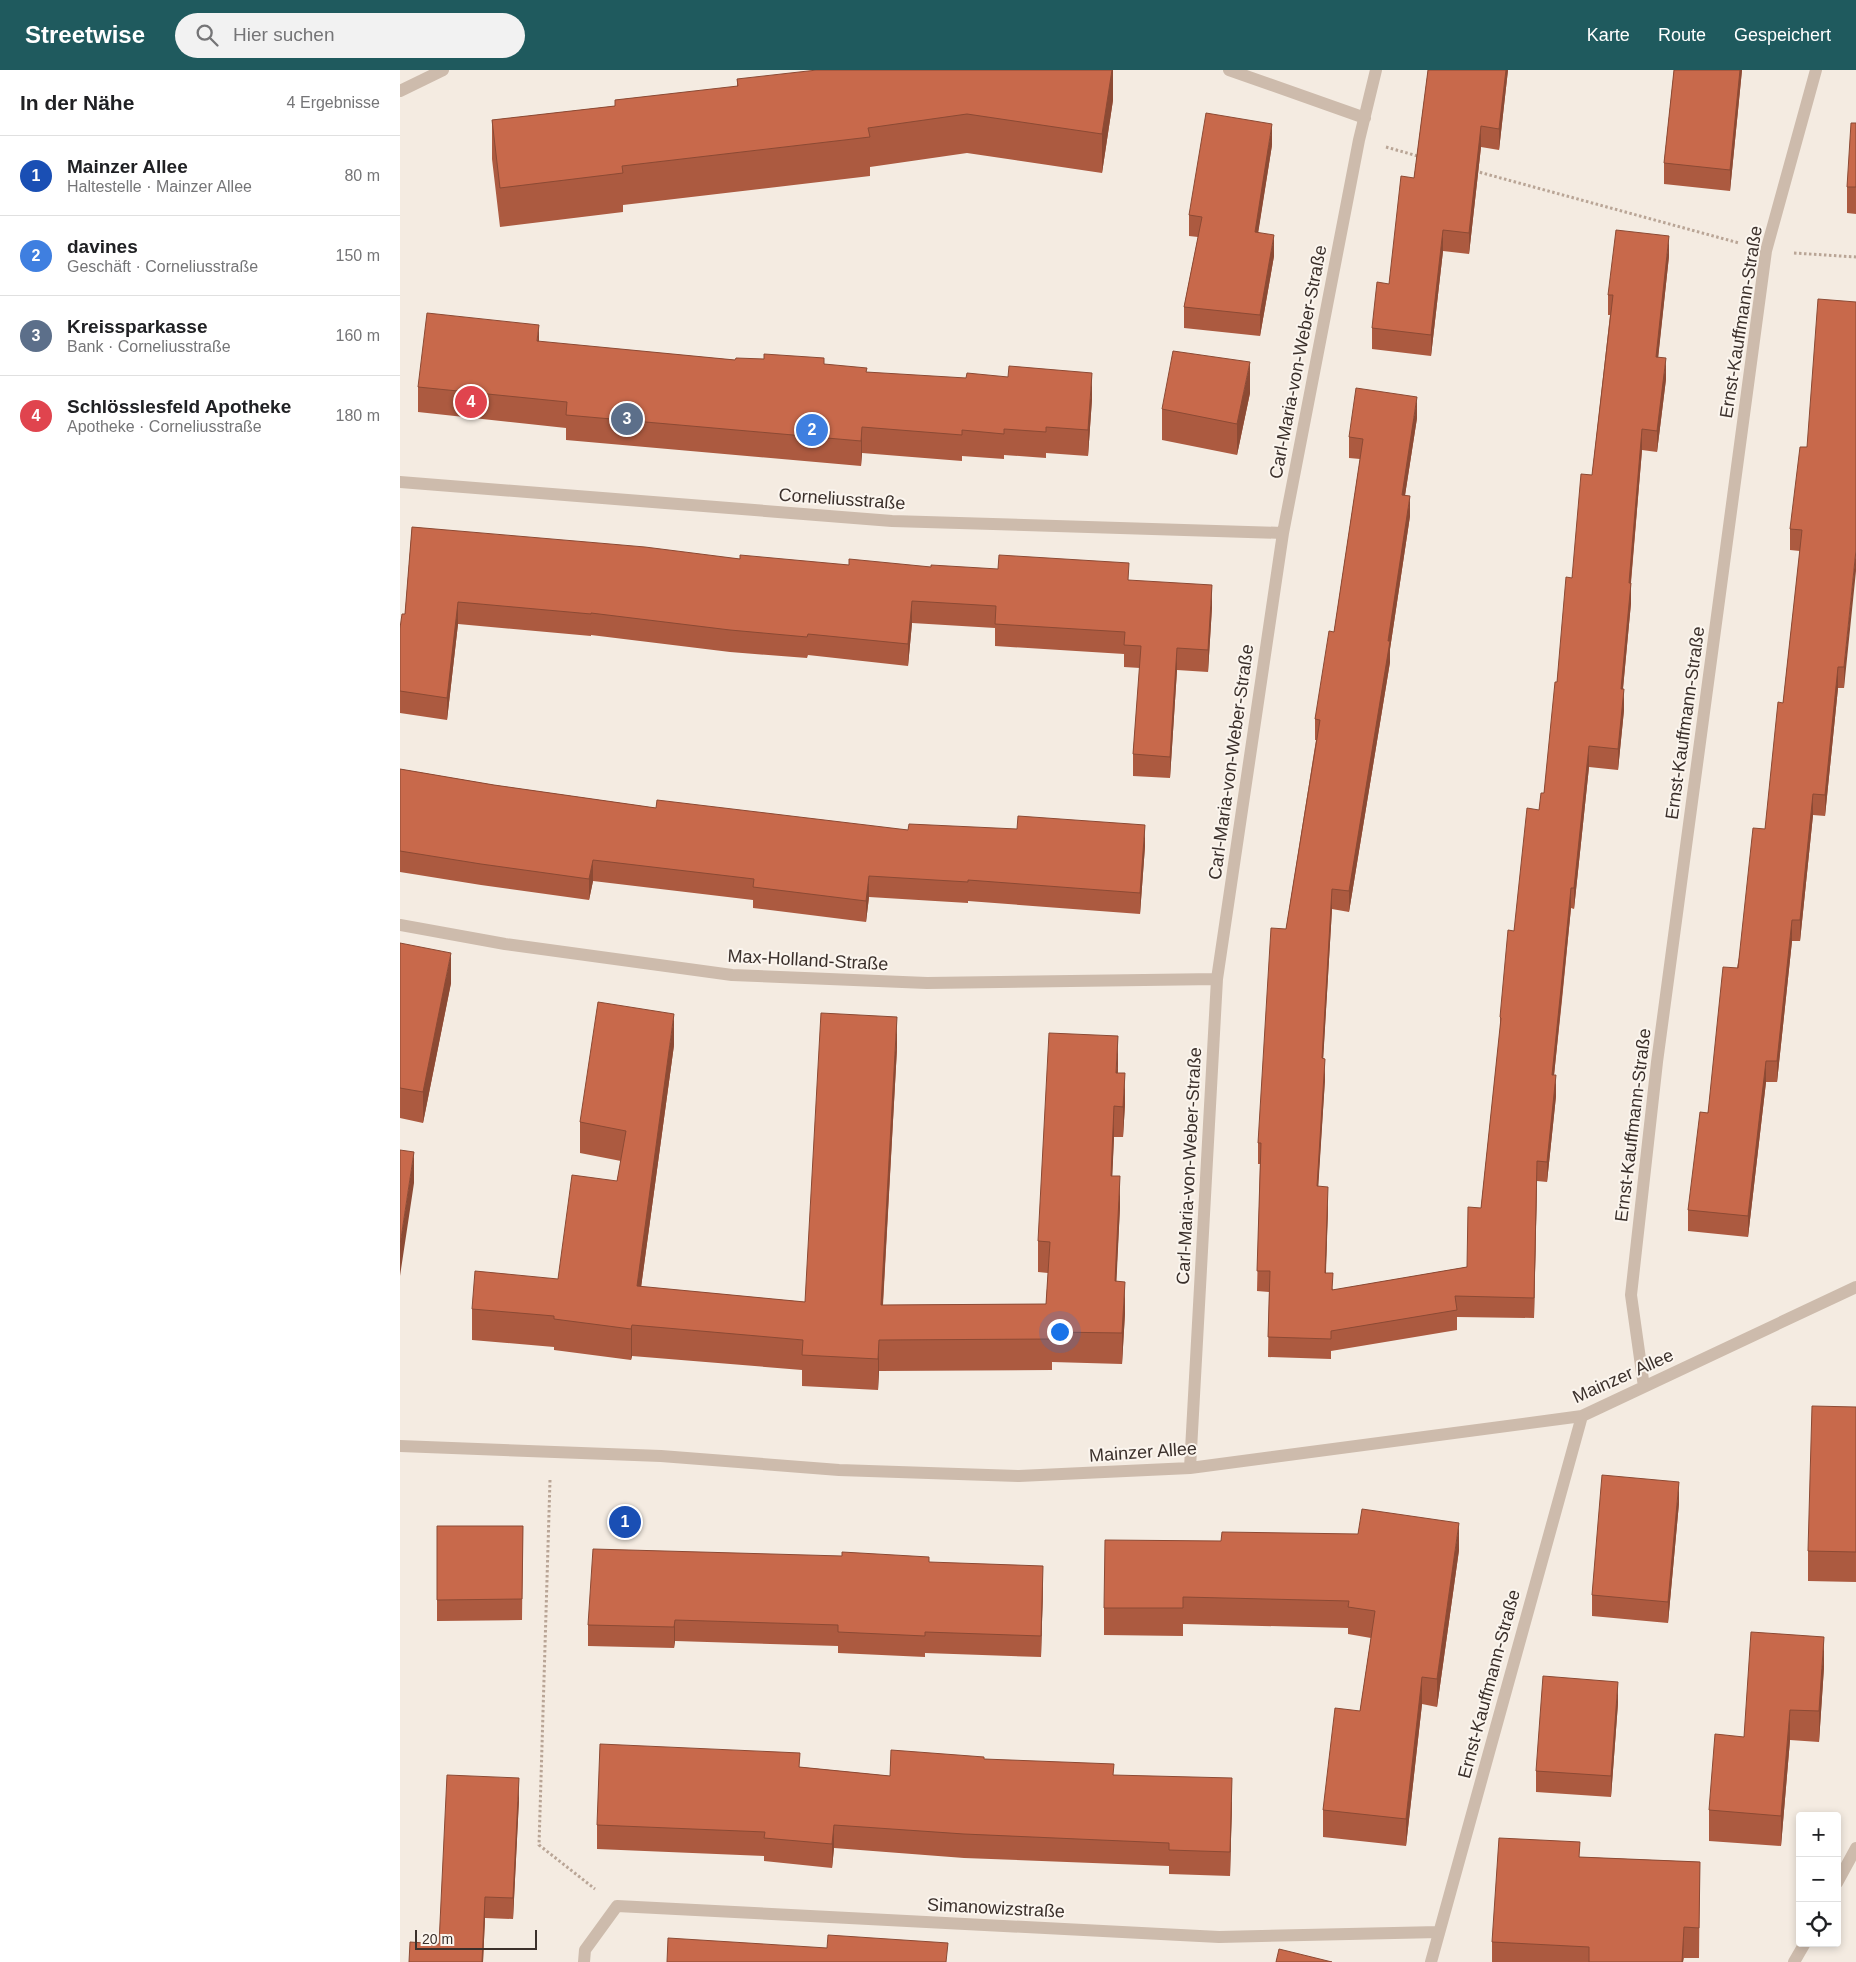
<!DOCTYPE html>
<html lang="de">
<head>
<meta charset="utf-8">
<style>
	:root { --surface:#fff; --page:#f2f2f2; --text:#202124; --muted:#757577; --line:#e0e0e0; --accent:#1f5a5e }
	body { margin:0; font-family:Arial,sans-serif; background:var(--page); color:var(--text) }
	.controls { position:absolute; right:15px; bottom:15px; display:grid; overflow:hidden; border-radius:5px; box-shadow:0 2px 8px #0003 }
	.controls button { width:45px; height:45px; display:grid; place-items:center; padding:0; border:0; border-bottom:1px solid var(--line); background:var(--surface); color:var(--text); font:25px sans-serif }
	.scale { position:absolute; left:15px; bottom:12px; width:122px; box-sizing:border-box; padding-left:5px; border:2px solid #3b302b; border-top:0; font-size:14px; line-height:18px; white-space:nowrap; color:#3b302b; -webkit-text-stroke:4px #fbf5ee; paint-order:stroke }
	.you { position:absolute; left:659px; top:1261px; width:18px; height:18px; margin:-12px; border:4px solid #fff; border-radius:50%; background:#1a73e8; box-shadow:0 0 0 8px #1a73e833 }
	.badge { display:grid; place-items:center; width:32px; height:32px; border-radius:50%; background:var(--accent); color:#fff; font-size:16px; font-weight:700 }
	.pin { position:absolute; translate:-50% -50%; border:2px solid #fff; box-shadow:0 1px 5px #0006 }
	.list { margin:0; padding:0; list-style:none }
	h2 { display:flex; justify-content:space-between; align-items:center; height:65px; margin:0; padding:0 20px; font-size:21px }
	h2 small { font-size:16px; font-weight:400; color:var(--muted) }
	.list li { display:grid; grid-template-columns:32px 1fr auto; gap:15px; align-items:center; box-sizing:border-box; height:80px; padding:0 20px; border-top:1px solid var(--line) }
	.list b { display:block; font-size:19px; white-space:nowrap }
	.list p { margin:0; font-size:16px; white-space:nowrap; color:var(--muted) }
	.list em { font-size:16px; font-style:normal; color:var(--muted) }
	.icon { flex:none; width:28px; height:28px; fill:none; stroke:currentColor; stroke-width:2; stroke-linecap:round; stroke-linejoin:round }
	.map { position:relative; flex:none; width:1456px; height:1892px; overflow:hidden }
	header { display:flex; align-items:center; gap:30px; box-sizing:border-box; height:70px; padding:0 25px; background:var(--accent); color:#fff }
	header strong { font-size:24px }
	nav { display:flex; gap:28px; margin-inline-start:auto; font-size:18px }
	.search { width:350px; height:45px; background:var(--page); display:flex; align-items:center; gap:12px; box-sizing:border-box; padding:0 18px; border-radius:28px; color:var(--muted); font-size:19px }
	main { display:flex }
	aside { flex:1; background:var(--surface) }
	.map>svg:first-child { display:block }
</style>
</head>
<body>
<header>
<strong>Streetwise</strong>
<div class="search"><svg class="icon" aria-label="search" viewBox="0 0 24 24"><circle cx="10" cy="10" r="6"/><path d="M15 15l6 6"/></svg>Hier suchen</div>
<nav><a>Karte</a><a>Route</a><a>Gespeichert</a></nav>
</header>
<main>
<aside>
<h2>In der Nähe<small>4 Ergebnisse</small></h2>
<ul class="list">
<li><span class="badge" style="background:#1a4fb4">1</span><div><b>Mainzer Allee</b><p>Haltestelle · Mainzer Allee</p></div><em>80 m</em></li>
<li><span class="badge" style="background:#3f7fe0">2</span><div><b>davines</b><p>Geschäft · Corneliusstraße</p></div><em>150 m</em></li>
<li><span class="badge" style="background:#5c6f8a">3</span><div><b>Kreissparkasse</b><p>Bank · Corneliusstraße</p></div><em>160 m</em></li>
<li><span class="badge" style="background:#e0444e">4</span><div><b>Schlösslesfeld Apotheke</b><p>Apotheke · Corneliusstraße</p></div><em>180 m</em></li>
</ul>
</aside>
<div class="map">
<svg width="1456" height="1892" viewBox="0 0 1456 1892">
	<rect width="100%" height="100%" fill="#f4ebe1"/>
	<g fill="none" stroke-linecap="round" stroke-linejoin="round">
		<path stroke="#b9a596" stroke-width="3" stroke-dasharray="2.5 2.5" stroke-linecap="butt" d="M 986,77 L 1021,87
			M 1075,101 L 1339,173
			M 1394,183 L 1456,187
			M 150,1410 L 139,1775 L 195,1819"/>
		<path stroke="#cdbbac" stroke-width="12" d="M 829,0 L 965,48
			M 0,21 L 43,0
			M 0,412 L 492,451 L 883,463
			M 0,855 L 105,874 L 332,905 L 527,913 L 817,909
			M 1244,1317 L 1231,1225 L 1257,992 L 1366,181 L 1416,0
			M 0,1376 L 261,1386 L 439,1400 L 619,1406 L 790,1398 L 1182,1346 L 1456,1217
			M 790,1398 L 817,909 L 883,463 L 959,70 L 976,0
			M 1437,1813 L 1456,1778
			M 184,1892 L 185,1880 L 217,1836 L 819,1867 L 1039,1862
			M 1031,1892 L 1182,1346
			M 1394,1892 L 1405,1873"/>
	</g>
	<path fill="#ac5a40" d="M 713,0 L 713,30 L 702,103 L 567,83 L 470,97 L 470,106 L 223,135 L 223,142 L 100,157 L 92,89 L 92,50 L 215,36 L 215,30 L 337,17 L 337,9 Z
		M 1028,0 L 1108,0 L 1099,80 L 1081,77 L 1069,184 L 1043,181 L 1031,286 L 972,279 L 972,258 L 989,214 L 1014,108 Z
		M 1274,0 L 1342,0 L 1330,121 L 1264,114 L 1264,93 Z
		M 1456,53 L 1456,144 L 1447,143 L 1447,117 Z
		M 872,75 L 858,162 L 874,186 L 860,266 L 784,258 L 784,237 L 798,167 L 789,166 L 789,145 Z
		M 1269,186 L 1258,287 L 1266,309 L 1257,382 L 1242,380 L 1231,513 L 1231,533 L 1223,619 L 1224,640 L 1218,700 L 1189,697 L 1174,839 L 1171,838 L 1162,930 L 1154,1005 L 1156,1026 L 1147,1112 L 1137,1111 L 1134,1248 L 1057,1247 L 1057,1260 L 931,1281 L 931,1289 L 868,1287 L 869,1222 L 857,1221 L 860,1094 L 858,1094 L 858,1073 L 886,859 L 916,670 L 915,670 L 915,649 L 934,562 L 960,389 L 949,388 L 949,367 L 1017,348 L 1005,425 L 1010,446 L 990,579 L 990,592 L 949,842 L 932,839 L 923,989 L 925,1009 L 918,1116 L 928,1137 L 926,1203 L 933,1220 L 1067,1197 L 1081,1138 L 1100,961 L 1100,947 L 1114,861 L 1139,740 L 1144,723 L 1157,612 L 1172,508 L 1192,405 L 1210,245 L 1208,245 L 1208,225 Z
		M 1456,232 L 1444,618 L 1438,618 L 1425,746 L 1413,745 L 1400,871 L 1392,871 L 1377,1012 L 1366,1012 L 1348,1167 L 1288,1161 L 1288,1140 L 1365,759 L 1383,633 L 1400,481 L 1390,480 L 1390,459 L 1407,377 Z
		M 139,272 L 335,290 L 424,294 L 467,302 L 692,329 L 688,386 L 646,383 L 646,388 L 604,385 L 604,389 L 562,386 L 562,391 L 462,383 L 461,396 L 166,370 L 166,358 L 18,342 L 18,317 Z
		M 850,323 L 837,385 L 762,370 L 762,339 Z
		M 12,457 L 340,489 L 449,495 L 531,497 L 729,510 L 812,537 L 808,602 L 777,600 L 770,708 L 733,706 L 733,684 L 740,598 L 724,597 L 724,584 L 595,576 L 595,558 L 512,553 L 508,596 L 408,585 L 407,588 L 330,582 L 191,565 L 191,566 L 58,554 L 47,650 L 0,643 L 0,558 L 5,544 Z
		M 0,699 L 94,715 L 256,738 L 508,760 L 745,776 L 740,844 L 568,831 L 568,833 L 469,827 L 466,852 L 353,838 L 353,830 L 193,811 L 189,830 L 81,815 L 0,802 Z
		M 0,873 L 51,913 L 23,1053 L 0,1048 Z
		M 274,975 L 241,1217 L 405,1232 L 497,978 L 483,1235 L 646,1234 L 648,1203 L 638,1202 L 638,1171 L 718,997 L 718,1003 L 725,1034 L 723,1067 L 714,1067 L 712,1106 L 720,1137 L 716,1211 L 725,1243 L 722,1294 L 652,1292 L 652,1300 L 479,1301 L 478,1320 L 402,1316 L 402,1300 L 232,1286 L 231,1290 L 154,1280 L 154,1277 L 72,1270 L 72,1239 L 158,1209 L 217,1111 L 221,1091 L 180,1083 L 180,1052 Z
		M 1456,1337 L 1456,1512 L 1408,1511 L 1408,1481 Z
		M 1279,1433 L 1268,1553 L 1192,1546 L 1192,1525 Z
		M 37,1456 L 123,1456 L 122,1550 L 37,1551 Z
		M 1059,1480 L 1037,1637 L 1022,1634 L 1006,1776 L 923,1767 L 923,1740 L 960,1641 L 971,1568 L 948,1564 L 948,1558 L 783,1554 L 783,1566 L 704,1565 L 704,1538 Z
		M 529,1492 L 643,1517 L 641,1587 L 525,1583 L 525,1587 L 438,1583 L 438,1576 L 275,1571 L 274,1578 L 188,1576 L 188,1555 Z
		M 1424,1597 L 1419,1672 L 1390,1670 L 1381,1776 L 1309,1771 L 1309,1740 L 1344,1667 Z
		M 1218,1633 L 1211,1727 L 1136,1722 L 1136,1701 Z
		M 584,1689 L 714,1705 L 832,1732 L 830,1806 L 769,1804 L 769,1796 L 564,1788 L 434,1778 L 432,1798 L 364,1791 L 364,1786 L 197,1779 L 197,1755 L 400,1697 L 490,1706 Z
		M 119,1729 L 113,1849 L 85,1848 L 83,1892 L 9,1892 L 39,1874 Z
		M 1180,1787 L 1300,1792 L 1299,1888 L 1284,1888 L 1283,1892 L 1092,1892 L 1092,1872 Z"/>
	<path fill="#8c4a34" d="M 712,0 L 713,0 L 713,30 L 702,103 L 702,64 Z
		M 1106,0 L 1108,0 L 1099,80 L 1099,59 Z
		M 1340,0 L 1342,0 L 1330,121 L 1330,100 Z
		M 872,54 L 872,75 L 855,183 L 855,162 Z
		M 1081,56 L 1081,77 L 1069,184 L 1069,163 Z
		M 1043,160 L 1043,181 L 1031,286 L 1031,265 Z
		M 874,165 L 874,186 L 860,266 L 860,245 Z
		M 1269,166 L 1269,186 L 1256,308 L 1256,287 Z
		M 139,255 L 139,281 L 137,271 Z
		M 1266,288 L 1266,309 L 1257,382 L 1257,361 Z
		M 850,292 L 850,323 L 837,385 L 837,354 Z
		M 692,303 L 692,329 L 688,386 L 688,360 Z
		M 1017,327 L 1017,348 L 1002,445 L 1002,425 Z
		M 462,357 L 462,383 L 461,396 L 461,371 Z
		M 1242,359 L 1242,380 L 1229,533 L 1229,513 Z
		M 1010,426 L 1010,446 L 990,579 L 990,592 L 949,842 L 949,821 Z
		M 1456,480 L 1456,501 L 1444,618 L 1444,597 Z
		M 1231,513 L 1231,533 L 1221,639 L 1221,619 Z
		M 812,515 L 812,537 L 808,602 L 808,580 Z
		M 512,531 L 512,553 L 508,596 L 508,574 Z
		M 58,532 L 58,554 L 47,650 L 47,628 Z
		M 777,578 L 777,600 L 770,708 L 770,687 Z
		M 1438,597 L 1438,618 L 1425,746 L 1425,725 Z
		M 1224,619 L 1224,640 L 1218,700 L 1218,679 Z
		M 1189,676 L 1189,697 L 1174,839 L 1174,818 Z
		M 1413,724 L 1413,745 L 1400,871 L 1400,850 Z
		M 745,755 L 745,776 L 740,844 L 740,823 Z
		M 193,790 L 193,811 L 189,830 L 189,809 Z
		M 469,806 L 469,827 L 466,852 L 466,831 Z
		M 1171,818 L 1171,838 L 1152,1025 L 1152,1005 Z
		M 932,819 L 932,839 L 922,1009 L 922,988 Z
		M 1392,850 L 1392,871 L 1377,1012 L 1377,991 Z
		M 51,883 L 51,913 L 23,1053 L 23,1022 Z
		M 274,944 L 274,975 L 237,1247 L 237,1216 Z
		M 497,947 L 497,978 L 481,1266 L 481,1235 Z
		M 718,966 L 718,997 L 716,1034 L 716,1003 Z
		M 925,989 L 925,1009 L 917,1137 L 917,1116 Z
		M 1366,991 L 1366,1012 L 1348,1167 L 1348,1146 Z
		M 725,1003 L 725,1034 L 723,1067 L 723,1037 Z
		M 1156,1005 L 1156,1026 L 1147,1112 L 1147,1092 Z
		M 714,1036 L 714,1067 L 711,1137 L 711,1106 Z
		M 14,1082 L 14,1113 L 0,1206 L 0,1175 Z
		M 1137,1091 L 1137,1111 L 1134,1248 L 1134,1228 Z
		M 720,1106 L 720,1137 L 715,1242 L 715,1211 Z
		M 928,1117 L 928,1137 L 925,1224 L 925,1203 Z
		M 725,1212 L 725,1243 L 722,1294 L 722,1263 Z
		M 232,1255 L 232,1286 L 231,1290 L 231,1259 Z
		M 479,1270 L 479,1301 L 478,1320 L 478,1289 Z
		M 1279,1412 L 1279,1433 L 1268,1553 L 1268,1532 Z
		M 1059,1453 L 1059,1480 L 1037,1637 L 1037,1609 Z
		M 643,1496 L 643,1517 L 641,1587 L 641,1566 Z
		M 275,1550 L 275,1571 L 274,1578 L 274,1557 Z
		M 1424,1567 L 1424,1597 L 1419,1672 L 1419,1641 Z
		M 1022,1607 L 1022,1634 L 1006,1776 L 1006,1749 Z
		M 1218,1612 L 1218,1633 L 1211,1727 L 1211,1706 Z
		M 1390,1640 L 1390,1670 L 1381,1776 L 1381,1746 Z
		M 119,1708 L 119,1729 L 113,1849 L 113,1828 Z
		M 832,1708 L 832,1732 L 830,1806 L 830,1782 Z
		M 434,1755 L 434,1778 L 432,1798 L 432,1774 Z
		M 85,1827 L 85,1848 L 83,1892 L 82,1892 Z
		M 1284,1857 L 1283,1892 L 1282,1892 Z"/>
	<path fill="#c8694b" stroke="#8c4a34" d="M 417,0 L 712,0 L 702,64 L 567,44 L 468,58 L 470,67 L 222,96 L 223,103 L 100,118 L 92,50 L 215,36 L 215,30 L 338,16 L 337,9 Z
		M 1028,0 L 1106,0 L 1099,59 L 1081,56 L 1069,163 L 1043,160 L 1031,265 L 972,258 L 977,212 L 989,214 L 1001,106 L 1014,108 Z
		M 1274,0 L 1340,0 L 1330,100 L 1264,93 Z
		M 806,43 L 872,54 L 855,162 L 874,165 L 860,245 L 784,237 L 802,147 L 789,145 Z
		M 1451,53 L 1456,53 L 1456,117 L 1447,117 Z
		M 1216,160 L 1269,166 L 1256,287 L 1266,288 L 1257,361 L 1242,359 L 1229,513 L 1231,513 L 1221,619 L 1224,619 L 1218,679 L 1189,676 L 1174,818 L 1171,818 L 1162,909 L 1152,1005 L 1156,1005 L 1147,1092 L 1137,1091 L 1134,1228 L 1055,1226 L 1057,1240 L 931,1261 L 931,1269 L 868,1267 L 870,1201 L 857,1201 L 861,1073 L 858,1073 L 871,858 L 886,859 L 920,650 L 915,649 L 929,561 L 934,562 L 963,369 L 949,367 L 956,318 L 1017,327 L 1002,425 L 1010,426 L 988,571 L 990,571 L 949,821 L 932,819 L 922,988 L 925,989 L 917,1116 L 928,1117 L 925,1203 L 933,1203 L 932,1220 L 1067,1197 L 1068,1137 L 1081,1138 L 1101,948 L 1100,947 L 1108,860 L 1114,861 L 1127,738 L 1139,740 L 1141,723 L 1144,723 L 1155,612 L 1157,612 L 1166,507 L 1172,508 L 1181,404 L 1192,405 L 1213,225 L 1208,225 Z
		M 1418,229 L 1456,232 L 1456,480 L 1444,597 L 1438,597 L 1425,725 L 1413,724 L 1400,850 L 1392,850 L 1377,991 L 1366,991 L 1348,1146 L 1288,1140 L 1300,1042 L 1308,1043 L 1323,897 L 1338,898 L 1353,758 L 1365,759 L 1378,632 L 1383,633 L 1402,460 L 1390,459 L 1400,377 L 1407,377 Z
		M 27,243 L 139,255 L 137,271 L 335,290 L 336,288 L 364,289 L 364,284 L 424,288 L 424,294 L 467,298 L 466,302 L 566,308 L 567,303 L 608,307 L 609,296 L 692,303 L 688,360 L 646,357 L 646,362 L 604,359 L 604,364 L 562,360 L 562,365 L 462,357 L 461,371 L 166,345 L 167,332 L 18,317 Z
		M 773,281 L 850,292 L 837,354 L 762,339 Z
		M 12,457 L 245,477 L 340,489 L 340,485 L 449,495 L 449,489 L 531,497 L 531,495 L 598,499 L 599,485 L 729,493 L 728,510 L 812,515 L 808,580 L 777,578 L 770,687 L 733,684 L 741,576 L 724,575 L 725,562 L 595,554 L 596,536 L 512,531 L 508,574 L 408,564 L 407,567 L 330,560 L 191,543 L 191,544 L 58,532 L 47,628 L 0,621 L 0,558 L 2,544 L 5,544 Z
		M 0,699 L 94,715 L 256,738 L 257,730 L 508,760 L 509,754 L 617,759 L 618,746 L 745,755 L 740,823 L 568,810 L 568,812 L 469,806 L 466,831 L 353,817 L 354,809 L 193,790 L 189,809 L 81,794 L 0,781 Z
		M 0,873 L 51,883 L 23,1022 L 0,1018 Z
		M 198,932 L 274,944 L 237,1216 L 405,1232 L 421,943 L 497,947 L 481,1235 L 646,1234 L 650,1172 L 638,1171 L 649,963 L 718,966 L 716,1003 L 725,1003 L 723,1037 L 714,1036 L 711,1106 L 720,1106 L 715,1211 L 725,1212 L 722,1263 L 652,1262 L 652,1269 L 479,1270 L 478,1289 L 402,1285 L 403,1270 L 232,1255 L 231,1259 L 154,1249 L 154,1246 L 72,1239 L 75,1201 L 158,1209 L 172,1105 L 217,1111 L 226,1061 L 180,1052 Z
		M 0,1080 L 14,1082 L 0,1175 Z
		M 1412,1336 L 1456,1337 L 1456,1482 L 1408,1481 Z
		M 1202,1405 L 1279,1412 L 1268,1532 L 1192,1525 Z
		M 962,1439 L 1059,1453 L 1037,1609 L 1022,1607 L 1006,1749 L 923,1740 L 935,1638 L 960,1641 L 975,1541 L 948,1537 L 949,1531 L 783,1527 L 783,1538 L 704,1538 L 705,1470 L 821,1471 L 822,1462 L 958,1464 Z
		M 37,1456 L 123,1456 L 122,1529 L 37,1530 Z
		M 193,1479 L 442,1486 L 442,1482 L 529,1487 L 529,1492 L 643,1496 L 641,1566 L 525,1562 L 525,1566 L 438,1562 L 438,1555 L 275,1550 L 274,1557 L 188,1555 Z
		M 1351,1562 L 1424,1567 L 1419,1641 L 1390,1640 L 1381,1746 L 1309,1740 L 1315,1664 L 1344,1667 Z
		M 1143,1606 L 1218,1612 L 1211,1706 L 1136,1701 Z
		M 200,1674 L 400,1683 L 399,1697 L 490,1706 L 491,1680 L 584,1687 L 584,1689 L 714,1694 L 713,1705 L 832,1708 L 830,1782 L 769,1780 L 769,1773 L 564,1764 L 434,1755 L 432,1774 L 364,1768 L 365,1762 L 197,1755 Z
		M 47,1705 L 119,1708 L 113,1828 L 85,1827 L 82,1892 L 9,1892 L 10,1872 L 39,1874 Z
		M 1099,1768 L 1180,1772 L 1179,1787 L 1300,1792 L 1299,1858 L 1284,1857 L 1282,1892 L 1189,1892 L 1189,1877 L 1092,1872 Z
		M 428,1865 L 548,1873 L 546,1892 L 267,1892 L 268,1868 L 427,1878 Z
		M 879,1879 L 932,1892 L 876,1892 Z"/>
	<g text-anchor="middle" stroke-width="4" stroke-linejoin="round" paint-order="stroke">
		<g font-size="18" fill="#3b302b" stroke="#fbf5ee">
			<text transform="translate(1341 252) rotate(-81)" y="6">Ernst-Kauffmann-Straße</text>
			<text transform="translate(898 292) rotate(-79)" y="6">Carl-Maria-von-Weber-Straße</text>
			<text transform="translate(442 429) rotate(4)" y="6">Corneliusstraße</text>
			<text transform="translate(1285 653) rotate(-82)" y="6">Ernst-Kauffmann-Straße</text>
			<text transform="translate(831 692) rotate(-82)" y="6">Carl-Maria-von-Weber-Straße</text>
			<text transform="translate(408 890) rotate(3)" y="6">Max-Holland-Straße</text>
			<text transform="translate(1233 1055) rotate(-83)" y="6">Ernst-Kauffmann-Straße</text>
			<text transform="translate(789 1096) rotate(-87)" y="6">Carl-Maria-von-Weber-Straße</text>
			<text transform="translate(1223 1306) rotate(-24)" y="6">Mainzer Allee</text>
			<text transform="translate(743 1382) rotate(-4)" y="6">Mainzer Allee</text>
			<text transform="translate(1089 1614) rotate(-75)" y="6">Ernst-Kauffmann-Straße</text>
			<text transform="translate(596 1838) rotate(3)" y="6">Simanowizstraße</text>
		</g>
	</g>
</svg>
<div class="controls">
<button>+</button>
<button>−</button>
<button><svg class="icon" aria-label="locate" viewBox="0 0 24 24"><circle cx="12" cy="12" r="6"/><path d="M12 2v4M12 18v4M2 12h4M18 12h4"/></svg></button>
</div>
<div class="scale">20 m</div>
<div class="you"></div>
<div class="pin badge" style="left:225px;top:1452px;background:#1a4fb4">1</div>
<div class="pin badge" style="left:412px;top:360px;background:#3f7fe0">2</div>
<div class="pin badge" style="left:227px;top:349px;background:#5c6f8a">3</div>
<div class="pin badge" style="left:71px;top:332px;background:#e0444e">4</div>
</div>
</main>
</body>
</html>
